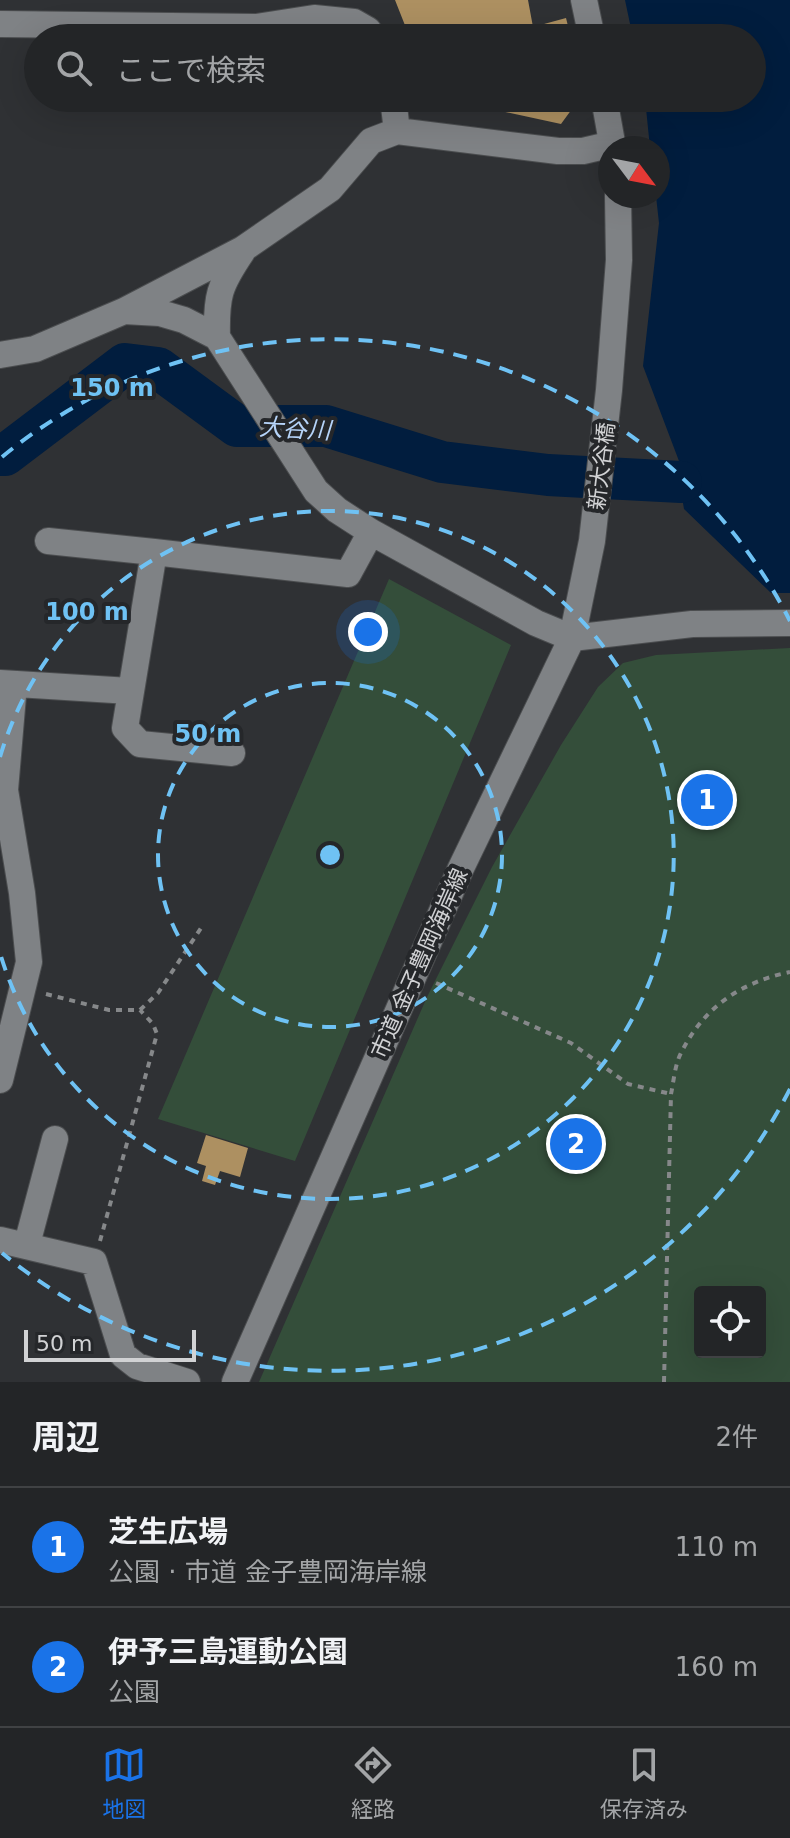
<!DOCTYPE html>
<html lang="ja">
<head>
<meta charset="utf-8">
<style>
	:root { --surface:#232527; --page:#2b2d2f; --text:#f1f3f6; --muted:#a3a5a7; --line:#404244; --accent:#1a73e8 }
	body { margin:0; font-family:"DejaVu Sans","Noto Sans JP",sans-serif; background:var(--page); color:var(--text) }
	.controls { position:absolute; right:24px; bottom:24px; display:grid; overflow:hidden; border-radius:8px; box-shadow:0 8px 32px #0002 }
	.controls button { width:72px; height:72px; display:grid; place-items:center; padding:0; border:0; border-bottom:2px solid var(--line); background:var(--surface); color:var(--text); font:40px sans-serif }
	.compass { position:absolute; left:598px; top:136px; width:72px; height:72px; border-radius:50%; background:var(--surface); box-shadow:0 8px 32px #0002; rotate:122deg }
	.scale { position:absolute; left:24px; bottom:20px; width:172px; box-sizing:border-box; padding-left:8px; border:4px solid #d1d2d4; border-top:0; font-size:22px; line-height:28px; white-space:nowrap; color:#d1d2d4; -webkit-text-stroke:6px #25272a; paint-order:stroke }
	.you { position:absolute; left:368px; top:632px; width:28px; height:28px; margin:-20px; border:6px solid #fff; border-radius:50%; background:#1a73e8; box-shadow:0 0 0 12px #1a73e833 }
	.badge { display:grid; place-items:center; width:52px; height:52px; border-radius:50%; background:var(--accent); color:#fff; font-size:26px; font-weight:700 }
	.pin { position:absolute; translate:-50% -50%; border:4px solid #fff; box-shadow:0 2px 8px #0006 }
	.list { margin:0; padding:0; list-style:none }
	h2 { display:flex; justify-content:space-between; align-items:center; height:104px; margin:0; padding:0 32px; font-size:34px }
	h2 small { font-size:26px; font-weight:400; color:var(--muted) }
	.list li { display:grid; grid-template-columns:52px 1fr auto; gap:24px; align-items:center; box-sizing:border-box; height:120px; padding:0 32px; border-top:2px solid var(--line) }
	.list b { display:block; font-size:30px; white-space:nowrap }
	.list p { margin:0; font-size:26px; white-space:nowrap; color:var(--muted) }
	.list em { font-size:26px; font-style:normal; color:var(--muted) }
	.icon { flex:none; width:44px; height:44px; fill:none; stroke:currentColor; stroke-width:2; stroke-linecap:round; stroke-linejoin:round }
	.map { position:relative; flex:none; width:790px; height:1382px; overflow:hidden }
	.search { position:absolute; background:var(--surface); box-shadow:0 8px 32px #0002; left:24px; right:24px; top:24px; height:88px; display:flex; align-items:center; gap:20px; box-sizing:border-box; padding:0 28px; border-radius:44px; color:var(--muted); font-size:30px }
	.sheet { height:344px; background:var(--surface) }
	nav { display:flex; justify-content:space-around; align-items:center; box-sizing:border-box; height:112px; border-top:2px solid var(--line); background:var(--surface); font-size:22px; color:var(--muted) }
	nav a { display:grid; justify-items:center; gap:4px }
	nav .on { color:var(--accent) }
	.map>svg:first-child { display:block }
</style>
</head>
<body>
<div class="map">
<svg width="790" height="1382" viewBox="0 0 790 1382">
	<rect width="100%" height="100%" fill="#2f3134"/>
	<path fill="#344e3a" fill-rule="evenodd" d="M 389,579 L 511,645 L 295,1161 L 158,1119 Z
		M 790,648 L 790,1382 L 259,1382 L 427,997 L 492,867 L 561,745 L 598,687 L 623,663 L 656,655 ZM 760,1292 L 760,1352 L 700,1352 L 700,1292 Z"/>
	<path fill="#011d3e" d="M 625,0 L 790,0 L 790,593 L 771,593 L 684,509 L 681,491 L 682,469 L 643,366 L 659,223 L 656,196 L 658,196 L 658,148 L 650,148 L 645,98 L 752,98 L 752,38 L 633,38 Z"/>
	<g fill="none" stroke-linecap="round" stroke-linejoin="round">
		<path stroke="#011d3e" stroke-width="42" d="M 0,455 L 5,455 L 125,364 L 158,368 L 237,426 L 326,426 L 442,462 L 548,475 L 681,482"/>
	</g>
	<path fill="#ad9061" d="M 395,0 L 528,0 L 533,27 L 566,18 L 571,38 L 410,38 Z
		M 440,98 L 580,98 L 561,124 Z
		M 206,1135 L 248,1148 L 240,1177 L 220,1171 L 215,1185 L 202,1181 L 206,1166 L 197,1163 Z"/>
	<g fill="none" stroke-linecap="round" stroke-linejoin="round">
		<defs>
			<path id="minor" d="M 584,0 L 592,38
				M 0,24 L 256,27 L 314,18 L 354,22 L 368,30 L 373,38
				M 393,98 L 397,131
				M 604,98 L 613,148
				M 124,311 L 160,313 L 184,320 L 217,337 L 316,491 L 337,510 L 371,532 L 536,623 L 572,638 L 692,624 L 790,623
				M 217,337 C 216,296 219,286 242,252
				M 0,355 L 35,349 L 124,311 L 243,249 L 330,189 L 371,141 L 397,131 L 558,151 L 583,151 L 613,144
				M 48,541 L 154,552
				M 0,683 L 130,691
				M 232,753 L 140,744 L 125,728 L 154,552 L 348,574 L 371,532
				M 0,1080 L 29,962 L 22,893 L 5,790 L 14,684
				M 0,1240 L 94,1262 L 123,1355 L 137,1366 L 187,1382
				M 27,1244 L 55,1139
				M 235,1382 L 461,868 L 572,638 L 592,541 L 609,390 L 619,260 L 618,196"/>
		</defs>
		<use href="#minor" stroke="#4b4d4f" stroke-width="28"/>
		<path stroke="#86888a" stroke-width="4" stroke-dasharray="6 6" stroke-linecap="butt" d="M 436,983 L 571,1043 L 628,1084 L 671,1094
			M 46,994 L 109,1010 L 140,1010 L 158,993 L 203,925
			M 100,1241 L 157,1034 L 153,1024 L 140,1010
			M 664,1382 L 671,1094 C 674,1080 675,1063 682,1051 C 705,1006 742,982 790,972"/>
		<use href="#minor" stroke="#7f8285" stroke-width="26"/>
	</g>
	<g fill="none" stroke="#6fc2f4" stroke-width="4" stroke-dasharray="14 10">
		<circle cx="330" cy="855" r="172"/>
		<path d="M0 757A344 344 0 1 1 0 953"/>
		<path d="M790 1089A516 516 0 0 1 2 1253M2 457A516 516 0 0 1 790 621"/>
	</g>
	<g text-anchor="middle" stroke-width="8" stroke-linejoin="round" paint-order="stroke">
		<g font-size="22" fill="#d1d2d4" stroke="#25272a">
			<text transform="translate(601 466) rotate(-83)" y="8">新大谷橋</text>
			<text transform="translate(419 963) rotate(-66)" y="8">市道 金子豊岡海岸線</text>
		</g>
		<g font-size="24" font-style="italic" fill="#b6d4f9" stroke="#25272a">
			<text transform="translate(295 429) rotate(3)" y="8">大谷川</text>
		</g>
	</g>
	<circle cx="330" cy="855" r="12" fill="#6fc2f4" stroke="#25272a" stroke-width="4"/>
	<g font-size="24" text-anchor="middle" font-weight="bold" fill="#6fc2f4" stroke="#25272a" stroke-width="8" stroke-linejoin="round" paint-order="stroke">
		<text x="112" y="396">150 m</text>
		<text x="87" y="620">100 m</text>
		<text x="208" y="742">50 m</text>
	</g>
</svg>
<div class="controls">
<button><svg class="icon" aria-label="locate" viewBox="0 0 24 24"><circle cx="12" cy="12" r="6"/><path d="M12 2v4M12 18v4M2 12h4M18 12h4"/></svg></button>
</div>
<svg class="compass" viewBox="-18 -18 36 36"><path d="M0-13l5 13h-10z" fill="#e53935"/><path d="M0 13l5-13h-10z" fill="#a3a5a7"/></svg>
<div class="scale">50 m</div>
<div class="you"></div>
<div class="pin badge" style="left:707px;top:800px">1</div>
<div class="pin badge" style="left:576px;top:1144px">2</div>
<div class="search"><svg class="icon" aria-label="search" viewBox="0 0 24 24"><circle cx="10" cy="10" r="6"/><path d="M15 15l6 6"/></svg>ここで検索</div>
</div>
<section class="sheet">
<h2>周辺<small>2件</small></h2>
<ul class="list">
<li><span class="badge">1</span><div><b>芝生広場</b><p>公園 · 市道 金子豊岡海岸線</p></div><em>110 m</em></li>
<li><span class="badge">2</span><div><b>伊予三島運動公園</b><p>公園</p></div><em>160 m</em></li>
</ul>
</section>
<nav>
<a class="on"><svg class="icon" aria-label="map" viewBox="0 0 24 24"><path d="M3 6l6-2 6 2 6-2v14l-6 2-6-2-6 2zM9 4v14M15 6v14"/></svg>地図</a>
<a><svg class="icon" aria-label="directions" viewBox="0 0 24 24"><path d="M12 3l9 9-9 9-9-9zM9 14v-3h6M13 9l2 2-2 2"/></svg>経路</a>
<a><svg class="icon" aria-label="saved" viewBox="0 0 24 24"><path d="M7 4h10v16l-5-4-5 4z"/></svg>保存済み</a>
</nav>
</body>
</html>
